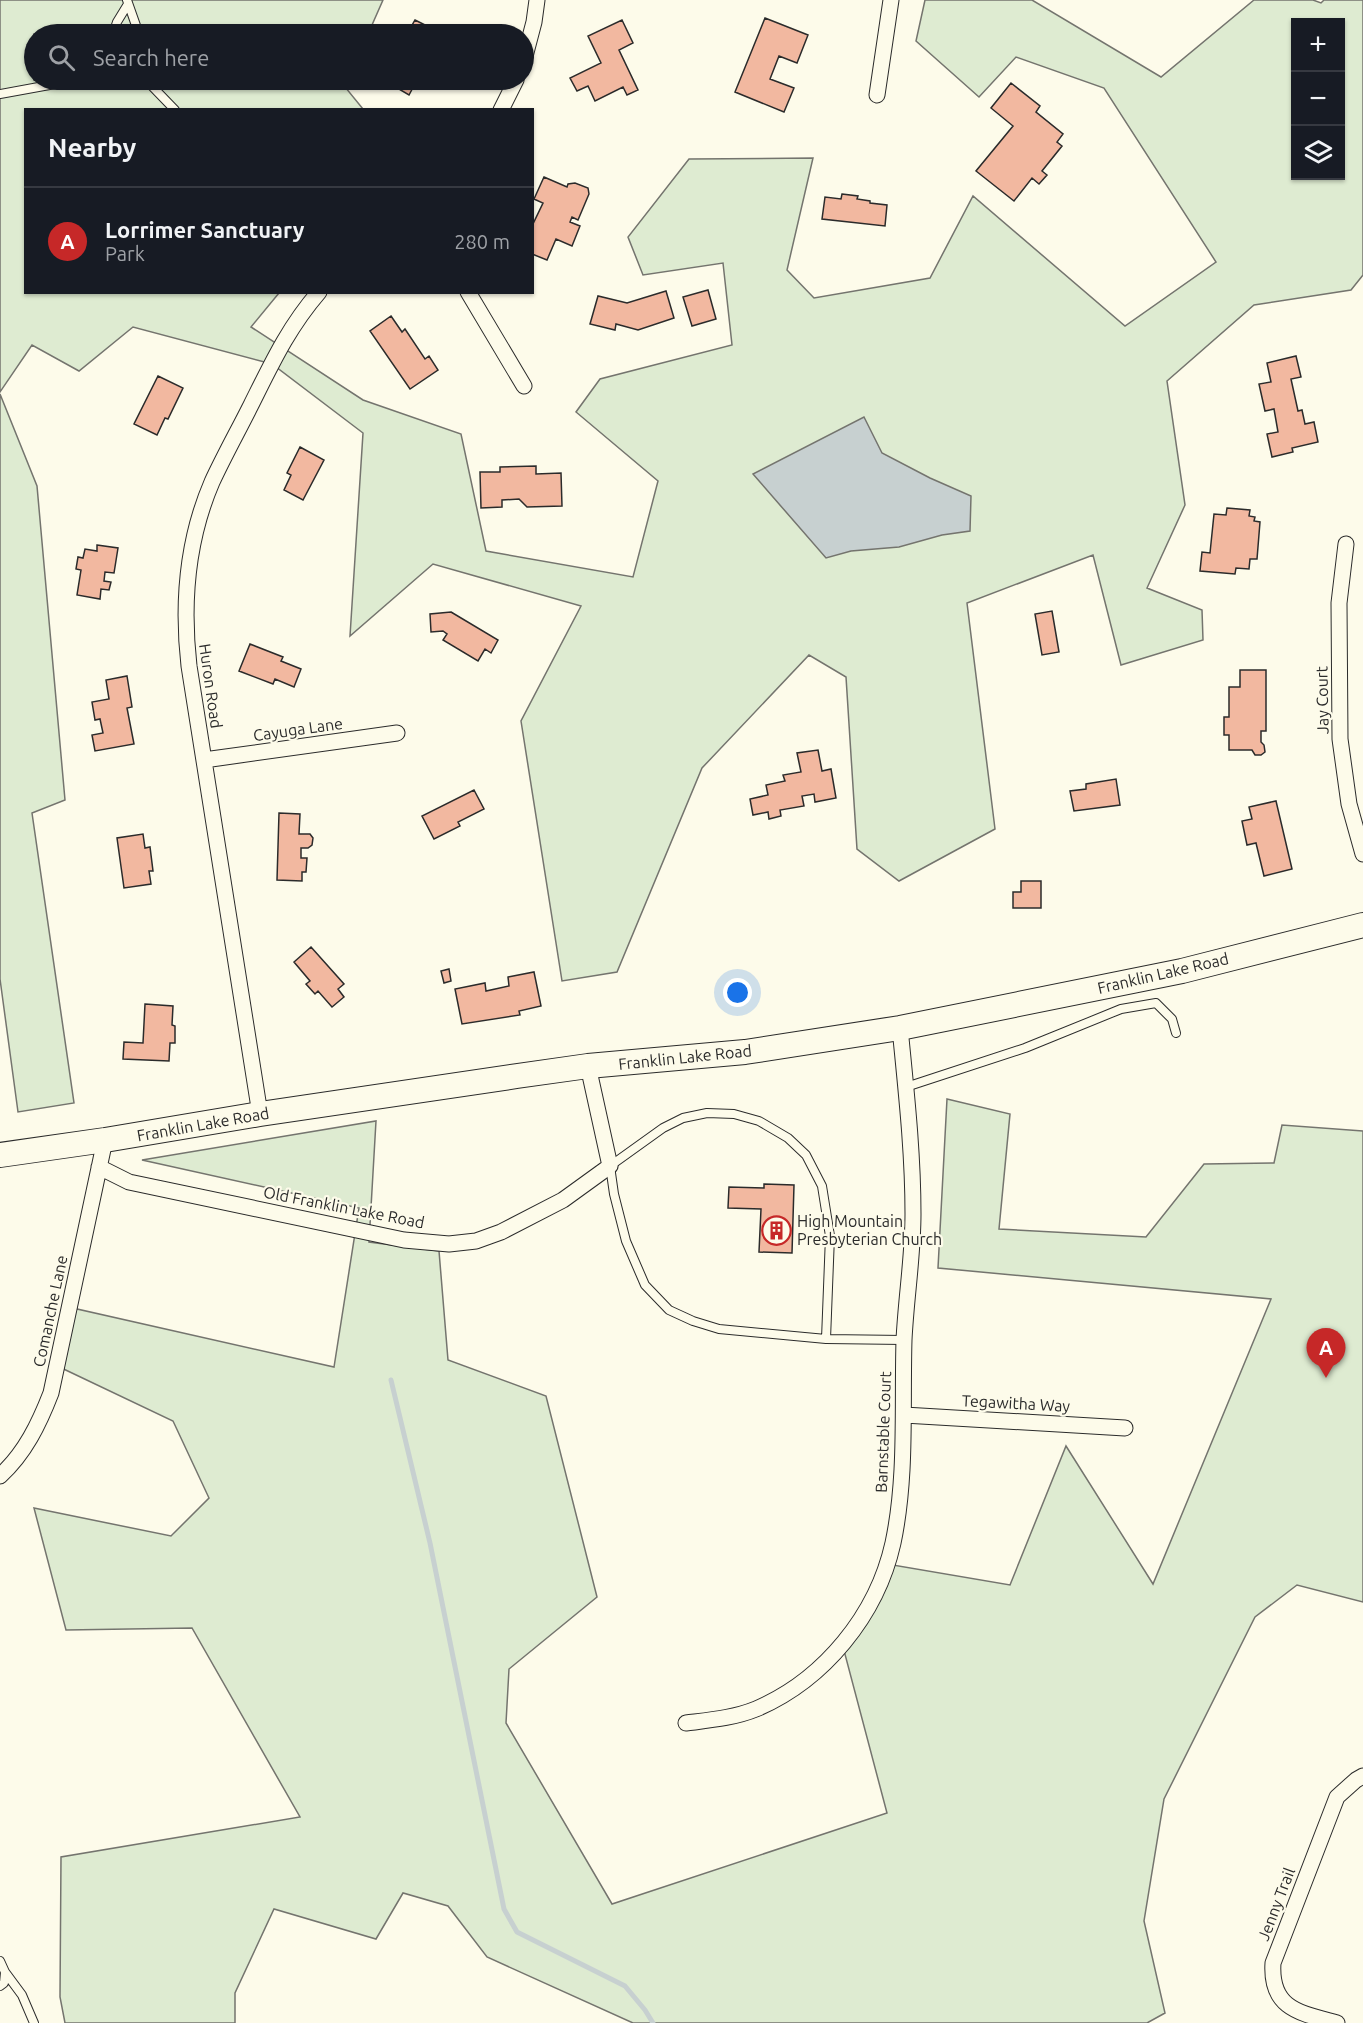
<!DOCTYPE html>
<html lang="en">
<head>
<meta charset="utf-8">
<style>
	:root { --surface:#171b24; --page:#20242c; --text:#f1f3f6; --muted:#9ea1a6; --line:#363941; --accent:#c62828 }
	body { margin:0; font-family:Ubuntu,sans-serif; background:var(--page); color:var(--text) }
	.controls { position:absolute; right:18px; top:18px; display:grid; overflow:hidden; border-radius:0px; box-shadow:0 2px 4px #0004 }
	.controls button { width:54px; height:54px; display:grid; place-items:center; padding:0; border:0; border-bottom:2px solid var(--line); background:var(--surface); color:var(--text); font:30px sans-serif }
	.you { position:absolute; left:738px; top:993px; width:21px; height:21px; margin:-15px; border:4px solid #fff; border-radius:50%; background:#1a73e8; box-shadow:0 0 0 9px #1a73e833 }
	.badge { display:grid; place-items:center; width:39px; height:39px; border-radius:50%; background:var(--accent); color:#fff; font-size:20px; font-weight:700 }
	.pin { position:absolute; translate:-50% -50px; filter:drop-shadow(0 2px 3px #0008) }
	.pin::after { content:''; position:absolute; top:32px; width:21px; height:18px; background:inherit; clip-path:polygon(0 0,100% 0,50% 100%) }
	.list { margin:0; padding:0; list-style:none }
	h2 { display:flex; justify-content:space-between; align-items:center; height:78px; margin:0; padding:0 24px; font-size:26px }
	h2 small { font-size:20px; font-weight:400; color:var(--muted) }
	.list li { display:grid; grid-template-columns:39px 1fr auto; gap:18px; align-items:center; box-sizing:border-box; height:108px; padding:0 24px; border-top:2px solid var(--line) }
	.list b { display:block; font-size:22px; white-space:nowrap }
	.list p { margin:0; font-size:20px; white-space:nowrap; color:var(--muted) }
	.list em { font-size:20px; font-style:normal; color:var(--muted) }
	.icon { flex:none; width:33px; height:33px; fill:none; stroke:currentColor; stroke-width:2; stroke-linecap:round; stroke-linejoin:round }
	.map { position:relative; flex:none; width:1363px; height:2023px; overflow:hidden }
	.search { position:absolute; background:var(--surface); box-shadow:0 2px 4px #0004; left:24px; top:24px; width:510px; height:66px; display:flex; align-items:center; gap:15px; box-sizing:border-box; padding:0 21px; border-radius:33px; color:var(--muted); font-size:22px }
	.panel { position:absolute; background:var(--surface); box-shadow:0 2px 4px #0004; left:24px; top:108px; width:510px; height:186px; border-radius:0px }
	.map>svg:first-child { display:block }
</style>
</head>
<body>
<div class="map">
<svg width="1363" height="2023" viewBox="0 0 1363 2023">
	<rect width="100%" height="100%" fill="#fdfbea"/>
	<path fill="#deebd1" stroke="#74746e" stroke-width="1.5" fill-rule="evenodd" d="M 0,0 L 383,0 L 368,34 L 34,34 L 34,80 L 348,80 L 345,87 L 363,109 L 26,110 L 26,292 L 279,293 L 251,327 L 363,400 L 461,434 L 486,551 L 633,577 L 658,481 L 576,412 L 600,379 L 732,345 L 723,263 L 643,275 L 628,237 L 689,159 L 813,158 L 787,270 L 814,298 L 930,278 L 973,196 L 1125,326 L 1216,262 L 1104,88 L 1016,57 L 979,97 L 916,41 L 925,0 L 1032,0 L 1161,77 L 1254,0 L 1313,0 L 1321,3 L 1324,0 L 1363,0 L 1363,275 L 1351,290 L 1254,305 L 1167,381 L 1185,505 L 1147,588 L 1202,610 L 1203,640 L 1121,665 L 1093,555 L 967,603 L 995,829 L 899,881 L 857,849 L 846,677 L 809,655 L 702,768 L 617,972 L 562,981 L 521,721 L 581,606 L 433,564 L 350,636 L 363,433 L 272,364 L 133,327 L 79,371 L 32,345 L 0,392 ZM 1296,22 L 1340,22 L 1340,176 L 1296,176 Z
		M 0,394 L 37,486 L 65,800 L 32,813 L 74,1103 L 18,1112 L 0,979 Z
		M 947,1099 L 1010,1114 L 999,1229 L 1146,1237 L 1204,1164 L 1274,1163 L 1282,1125 L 1363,1131 L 1363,1602 L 1297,1585 L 1255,1617 L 1164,1799 L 1144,1921 L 1165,2013 L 1147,2023 L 633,2023 L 487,1957 L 448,1906 L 403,1893 L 376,1939 L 274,1909 L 235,1993 L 235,2023 L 65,2023 L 60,1997 L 61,1857 L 300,1817 L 192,1628 L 66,1630 L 34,1508 L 171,1536 L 209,1498 L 173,1421 L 51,1363 L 68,1307 L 334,1367 L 359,1208 L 142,1160 L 376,1121 L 369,1242 L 439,1251 L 448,1360 L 546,1396 L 597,1597 L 509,1669 L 506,1723 L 612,1904 L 887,1813 L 842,1643 L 893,1565 L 1010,1585 L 1066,1446 L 1153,1584 L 1271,1299 L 938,1268 Z"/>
	<path fill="#c7d0d0" stroke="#74746e" stroke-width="1.5" d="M 864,417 L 882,453 L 930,478 L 971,496 L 970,531 L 942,535 L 899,547 L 851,551 L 826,558 L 753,474 Z"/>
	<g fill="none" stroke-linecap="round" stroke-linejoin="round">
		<path stroke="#c7d0d0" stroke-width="5" d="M 391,1380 L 430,1543 L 504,1909 L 517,1932 L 625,1986 L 645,2010 L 653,2023"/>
	</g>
	<path fill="#f2b8a0" stroke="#2b2b2b" stroke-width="1.5" d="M 765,18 L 808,35 L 797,63 L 779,56 L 770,79 L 794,88 L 784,112 L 735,92 Z
		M 415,20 L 443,34 L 407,34 Z
		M 622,20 L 633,43 L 619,50 L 638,90 L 627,95 L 623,87 L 595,101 L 588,86 L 577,91 L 570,78 L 601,63 L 588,36 Z
		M 395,80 L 417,80 L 409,95 L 392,85 Z
		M 1011,83 L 1040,106 L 1036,112 L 1063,134 L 1057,142 L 1062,146 L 1042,171 L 1047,175 L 1039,184 L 1032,178 L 1014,201 L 976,171 L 1013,126 L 991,108 Z
		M 544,177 L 567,187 L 568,184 L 575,183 L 588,188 L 589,194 L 578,220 L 572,217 L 570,222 L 580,226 L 572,246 L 556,239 L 547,260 L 532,254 L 532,226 L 543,203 L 534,199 Z
		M 842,194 L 858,196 L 857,199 L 870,201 L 870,203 L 887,205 L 885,226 L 822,219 L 825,197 L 841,199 Z
		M 708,290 L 716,319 L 692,326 L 683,297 Z
		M 666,291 L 674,318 L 638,330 L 616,324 L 615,330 L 590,324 L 598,296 L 627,303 Z
		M 391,316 L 402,332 L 405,329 L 425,359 L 429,356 L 438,370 L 410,389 L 370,331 Z
		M 1296,356 L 1301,377 L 1291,379 L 1298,411 L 1302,410 L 1305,424 L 1314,422 L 1318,442 L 1292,448 L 1293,452 L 1272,457 L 1267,434 L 1278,432 L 1274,409 L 1265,411 L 1259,384 L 1271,382 L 1267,363 Z
		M 158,376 L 183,388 L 168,419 L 165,418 L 157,435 L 134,424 Z
		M 300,447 L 324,460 L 303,500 L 284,490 L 291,475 L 287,473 Z
		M 536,466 L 536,474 L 561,473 L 562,506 L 527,507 L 519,499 L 502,500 L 502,507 L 481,508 L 480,472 L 500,472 L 500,467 Z
		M 1227,508 L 1250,510 L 1249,516 L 1255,517 L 1254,521 L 1260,522 L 1257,559 L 1250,559 L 1249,569 L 1236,568 L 1235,574 L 1200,571 L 1202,552 L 1210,553 L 1214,514 L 1226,515 Z
		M 97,545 L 118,548 L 114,573 L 105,572 L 104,581 L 111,582 L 109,590 L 101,589 L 100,599 L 77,595 L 81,570 L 76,569 L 78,557 L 83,558 L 85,549 L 97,551 Z
		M 1052,611 L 1059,652 L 1042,655 L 1035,614 Z
		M 451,612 L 498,640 L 491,653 L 485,649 L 478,661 L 443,640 L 447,634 L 443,631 L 431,632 L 430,614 Z
		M 250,644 L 283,657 L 281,661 L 301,669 L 294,687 L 275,679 L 273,684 L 239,671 Z
		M 1240,670 L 1266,670 L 1266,731 L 1261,731 L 1261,742 L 1264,745 L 1265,752 L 1261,755 L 1255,755 L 1252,750 L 1229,750 L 1229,735 L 1224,735 L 1224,717 L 1229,717 L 1229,687 L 1240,687 Z
		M 127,676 L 132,707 L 127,708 L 134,744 L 95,751 L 92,735 L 103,733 L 100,719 L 95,720 L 92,702 L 109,699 L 106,680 Z
		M 818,750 L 822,771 L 831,769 L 836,798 L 815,802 L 814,794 L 802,796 L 804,806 L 780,810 L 781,816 L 769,819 L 768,812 L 753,815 L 750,799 L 768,795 L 766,785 L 785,781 L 783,775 L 801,772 L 797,753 Z
		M 1116,779 L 1120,805 L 1074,811 L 1070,791 L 1086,789 L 1086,784 Z
		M 474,790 L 484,809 L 458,822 L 460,826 L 434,839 L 422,816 Z
		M 1276,801 L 1292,869 L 1264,876 L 1256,843 L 1247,845 L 1242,821 L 1252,819 L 1249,807 Z
		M 279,813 L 300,814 L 299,834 L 310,834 L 313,838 L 312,845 L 308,848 L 301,848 L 301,858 L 307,858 L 306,872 L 302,872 L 302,881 L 277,880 Z
		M 143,834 L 145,848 L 150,847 L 153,871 L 149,871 L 151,884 L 124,888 L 117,838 Z
		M 1021,881 L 1041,881 L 1041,908 L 1013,908 L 1013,892 L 1021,892 Z
		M 311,947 L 344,984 L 338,989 L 344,997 L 332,1007 L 318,991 L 315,994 L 306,984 L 310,981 L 294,962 Z
		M 449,969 L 451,981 L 444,983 L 441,971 Z
		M 534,972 L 541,1006 L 519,1011 L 520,1015 L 462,1024 L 455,989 L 485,983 L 486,991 L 509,986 L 508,977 Z
		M 145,1004 L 173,1006 L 172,1025 L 175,1026 L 175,1043 L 170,1043 L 169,1061 L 123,1059 L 124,1042 L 143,1043 Z
		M 764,1184 L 794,1185 L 792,1253 L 759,1252 L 761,1209 L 728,1208 L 729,1187 L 764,1188 Z"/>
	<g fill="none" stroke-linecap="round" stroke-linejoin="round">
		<defs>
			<path id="lane" d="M 127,0 L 139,34
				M 113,34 L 117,22 L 128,4
				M 115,80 L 137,80
				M 146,80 L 175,110
				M 0,94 L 55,84 L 95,80
				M 906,1087 L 1025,1048 L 1121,1009 L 1156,1003 L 1172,1019 L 1176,1033
				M 826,1339 L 830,1236 L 822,1186 L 806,1155 L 788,1138 L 759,1121 L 734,1114 L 707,1113 L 683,1118 L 663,1128 L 610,1166 L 614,1194 L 626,1241 L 645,1285 L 669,1310 L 693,1321 L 719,1329 L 826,1339 L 904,1340
				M 0,1961 L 5,1972 L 4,1983 L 0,1986
				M 5,1972 L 22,1995 L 34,2023"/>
			<path id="street" d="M 524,60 L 534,22 L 537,0
				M 877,95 L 891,0
				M 501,110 L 516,80
				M 468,292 L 524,386
				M 1346,544 L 1339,603 L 1340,739 L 1349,804 L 1363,854
				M 204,760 L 397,733
				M 260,1114 L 189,666 C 182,604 187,540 212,482 C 224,456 238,431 251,405 C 272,363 288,328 319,292
				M 99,1167 L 129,1182 L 404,1240 L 449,1244 L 476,1241 L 501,1232 L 563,1200 L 610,1166 L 588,1066
				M 904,1415 L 1125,1428
				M 0,1476 C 25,1453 39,1424 51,1393 L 105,1140
				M 686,1723 C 710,1720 734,1718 756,1709 C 824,1680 877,1615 893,1543 C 907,1477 902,1408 904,1340 C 906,1298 913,1256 913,1214 C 913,1151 906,1090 900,1028
				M 1337,2023 C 1300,2013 1270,2009 1273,1963 L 1337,1797 L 1356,1780 L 1363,1776"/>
			<path id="primary" d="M 0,1155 L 105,1140 L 260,1114 L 517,1076 L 588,1066 L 745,1052 L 900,1028 L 1182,971 L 1363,925"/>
		</defs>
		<use href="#lane" stroke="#2b2b2b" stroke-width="10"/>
		<use href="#street" stroke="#2b2b2b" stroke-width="17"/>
		<use href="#primary" stroke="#2b2b2b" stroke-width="26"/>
		<use href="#lane" stroke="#fdfbea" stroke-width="8"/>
		<use href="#street" stroke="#fdfbea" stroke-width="15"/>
		<use href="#primary" stroke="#fdfbea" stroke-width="24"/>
	</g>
	<defs>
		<symbol id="building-ring" viewBox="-11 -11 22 22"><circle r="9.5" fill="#fdfbea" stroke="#c62828" stroke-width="1.5"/><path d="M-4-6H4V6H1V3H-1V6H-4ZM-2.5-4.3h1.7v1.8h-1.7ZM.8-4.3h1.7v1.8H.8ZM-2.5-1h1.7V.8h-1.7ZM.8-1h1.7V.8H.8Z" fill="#c62828"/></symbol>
	</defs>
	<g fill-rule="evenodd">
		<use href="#building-ring" x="760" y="1214" width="33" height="33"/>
	</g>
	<g text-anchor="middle" stroke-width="4.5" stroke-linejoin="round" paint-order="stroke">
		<g font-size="16" fill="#2b2b2b" stroke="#fdfbea">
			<text transform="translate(211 686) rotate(82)" y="6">Huron Road</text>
			<text transform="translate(1322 700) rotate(-91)" y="6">Jay Court</text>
			<text transform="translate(298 729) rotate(-8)" y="6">Cayuga Lane</text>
			<text transform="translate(1163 973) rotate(-13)" y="6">Franklin Lake Road</text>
			<text transform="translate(685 1057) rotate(-6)" y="6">Franklin Lake Road</text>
			<text transform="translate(203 1124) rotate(-10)" y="6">Franklin Lake Road</text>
			<text transform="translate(344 1207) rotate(11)" y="6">Old Franklin Lake Road</text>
			<text transform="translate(50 1311) rotate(-78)" y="6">Comanche Lane</text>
			<text transform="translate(1016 1403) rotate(3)" y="6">Tegawitha Way</text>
			<text transform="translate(883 1432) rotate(-88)" y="6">Barnstable Court</text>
			<text transform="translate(1276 1904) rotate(-69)" y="6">Jenny Trail</text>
		</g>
		<g font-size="16" fill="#2b2b2b" stroke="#fdfbea" text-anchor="start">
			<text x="797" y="1227">High Mountain<tspan x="797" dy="18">Presbyterian Church</tspan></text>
		</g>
	</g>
</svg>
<div class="controls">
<button>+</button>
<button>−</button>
<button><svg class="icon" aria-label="layers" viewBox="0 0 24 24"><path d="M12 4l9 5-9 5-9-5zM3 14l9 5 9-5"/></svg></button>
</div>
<div class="you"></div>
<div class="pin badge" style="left:1326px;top:1378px">A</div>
<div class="search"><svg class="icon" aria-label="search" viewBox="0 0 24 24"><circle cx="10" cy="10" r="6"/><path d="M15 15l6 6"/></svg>Search here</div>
<section class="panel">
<h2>Nearby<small></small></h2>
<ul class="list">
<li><span class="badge">A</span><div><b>Lorrimer Sanctuary</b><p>Park</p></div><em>280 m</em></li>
</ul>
</section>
</div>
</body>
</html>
